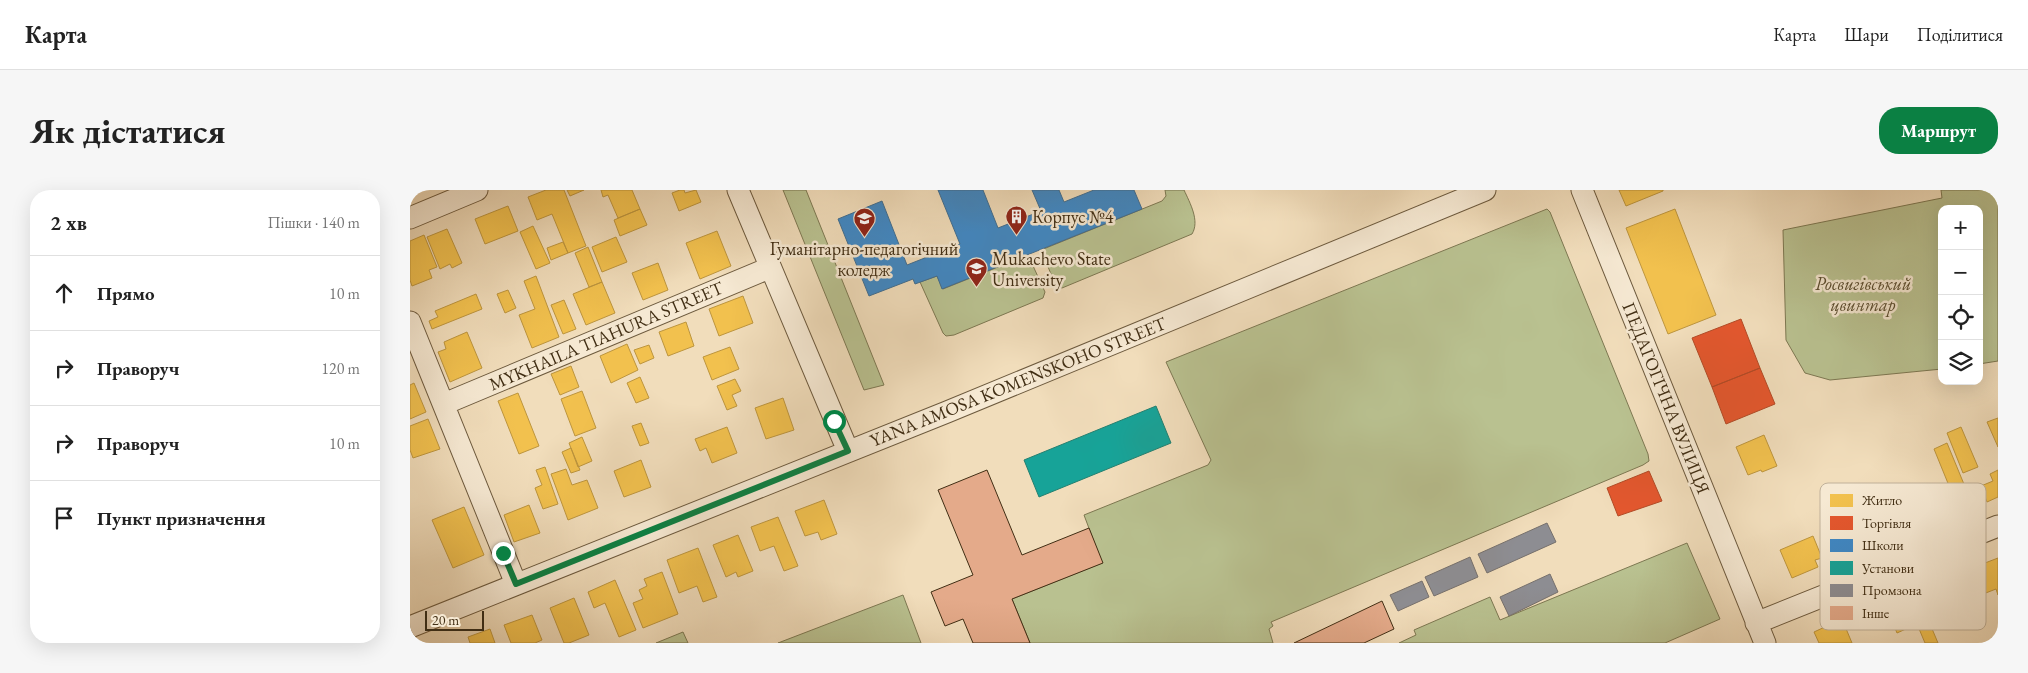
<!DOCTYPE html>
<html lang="uk">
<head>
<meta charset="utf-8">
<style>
	:root { --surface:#fff; --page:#f6f6f6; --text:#222; --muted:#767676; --line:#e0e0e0; --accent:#0b8043 }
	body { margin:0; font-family:"EB Garamond",serif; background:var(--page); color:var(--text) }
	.controls { position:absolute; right:15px; top:15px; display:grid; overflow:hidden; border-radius:10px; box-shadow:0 5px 20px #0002 }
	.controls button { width:45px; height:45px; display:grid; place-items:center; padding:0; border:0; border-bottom:1px solid var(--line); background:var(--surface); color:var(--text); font:25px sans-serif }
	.scale { position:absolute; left:15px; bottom:12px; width:59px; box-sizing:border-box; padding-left:5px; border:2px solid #412e14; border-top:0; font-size:14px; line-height:18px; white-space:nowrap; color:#412e14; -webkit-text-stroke:4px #f6e9d3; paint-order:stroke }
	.stop { position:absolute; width:15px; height:15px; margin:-11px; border:4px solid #0b8043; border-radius:50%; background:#fff }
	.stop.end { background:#0b8043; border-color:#fff; box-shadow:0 1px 5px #0008 }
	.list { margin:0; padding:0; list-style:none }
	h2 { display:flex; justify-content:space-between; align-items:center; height:65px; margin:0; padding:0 20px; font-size:21px }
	h2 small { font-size:16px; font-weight:400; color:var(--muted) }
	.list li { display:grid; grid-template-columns:32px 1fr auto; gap:15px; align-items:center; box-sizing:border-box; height:75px; padding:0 20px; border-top:1px solid var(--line) }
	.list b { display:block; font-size:19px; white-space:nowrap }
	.list em { font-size:16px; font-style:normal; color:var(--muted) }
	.icon { flex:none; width:28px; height:28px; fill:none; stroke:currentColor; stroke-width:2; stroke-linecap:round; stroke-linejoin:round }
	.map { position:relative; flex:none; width:1588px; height:453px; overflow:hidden; border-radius:20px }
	header { display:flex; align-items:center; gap:30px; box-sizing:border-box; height:70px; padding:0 25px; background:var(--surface); border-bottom:1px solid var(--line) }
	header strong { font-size:24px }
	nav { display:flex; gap:28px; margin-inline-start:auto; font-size:18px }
	.intro { display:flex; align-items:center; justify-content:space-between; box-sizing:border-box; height:120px; padding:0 30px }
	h1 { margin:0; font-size:35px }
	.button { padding:12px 22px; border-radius:20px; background:var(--accent); color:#fff; font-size:18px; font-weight:700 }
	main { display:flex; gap:30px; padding:0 30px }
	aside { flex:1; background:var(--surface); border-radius:20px; box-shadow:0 5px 20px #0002 }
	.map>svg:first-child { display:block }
</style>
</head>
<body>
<header>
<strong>Карта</strong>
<nav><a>Карта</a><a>Шари</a><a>Поділитися</a></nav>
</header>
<div class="intro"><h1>Як дістатися</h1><a class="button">Маршрут</a></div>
<main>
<aside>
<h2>2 хв<small>Пішки · 140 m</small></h2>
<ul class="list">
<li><svg class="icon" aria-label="ahead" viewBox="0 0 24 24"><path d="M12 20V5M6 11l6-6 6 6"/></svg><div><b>Прямо</b></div><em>10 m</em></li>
<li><svg class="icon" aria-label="right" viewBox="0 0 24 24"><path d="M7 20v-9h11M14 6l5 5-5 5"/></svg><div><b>Праворуч</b></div><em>120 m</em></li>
<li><svg class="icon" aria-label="right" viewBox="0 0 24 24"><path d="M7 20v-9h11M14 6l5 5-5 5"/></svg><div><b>Праворуч</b></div><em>10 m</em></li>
<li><svg class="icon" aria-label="arrive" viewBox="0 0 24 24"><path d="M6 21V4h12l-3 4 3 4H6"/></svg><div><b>Пункт призначення</b></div></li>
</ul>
</aside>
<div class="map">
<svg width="1588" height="453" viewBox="0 0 1588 453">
	<rect width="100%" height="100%" fill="#f1ddbb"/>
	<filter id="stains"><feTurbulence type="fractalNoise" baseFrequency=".004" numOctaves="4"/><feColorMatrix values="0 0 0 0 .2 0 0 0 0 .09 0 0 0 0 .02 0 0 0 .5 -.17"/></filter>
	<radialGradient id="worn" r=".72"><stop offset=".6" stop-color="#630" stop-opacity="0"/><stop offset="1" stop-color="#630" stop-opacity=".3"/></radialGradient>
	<path fill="#b9c190" stroke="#7d7852" d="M 373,0 L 396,0 L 474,195 L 454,200 Z
		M 755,0 L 774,0 C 780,13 790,31 782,44 L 652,98 L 646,96 L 631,60 L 752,11 L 756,6 Z
		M 1531,0 L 1588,0 L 1588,171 L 1569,174 L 1569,19 L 1532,19 L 1532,179 L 1420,190 L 1395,183 L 1376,150 L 1373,40 L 1532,8 Z
		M 1137,19 L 1140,22 L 1238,264 L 1239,271 L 1233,275 L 861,432 L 863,436 L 859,439 L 863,453 L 620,453 L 602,409 L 692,373 L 674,325 L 798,275 L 801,270 L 756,172 Z
		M 618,65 L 635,102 L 633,108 L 544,145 L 536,146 L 533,143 L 510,92 L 527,86 L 533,99 Z
		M 1277,353 L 1310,429 L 1255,453 L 989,453 L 1006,445 L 1004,440 L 1080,407 L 1090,430 Z
		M 493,405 L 511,453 L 368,453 Z
		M 273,442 L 278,453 L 246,453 Z"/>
	<path fill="#f2c14e" stroke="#bd953d" d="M 136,0 L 154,0 L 176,56 L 158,63 L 142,24 L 127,30 L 118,7 Z
		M 157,0 L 174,0 L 160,6 Z
		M 191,0 L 222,0 L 230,19 L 208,28 L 198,5 L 193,7 Z
		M 270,0 L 274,0 L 275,3 L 286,0 L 291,12 L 269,21 L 262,3 Z
		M 1209,0 L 1253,0 L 1253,1 L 1216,16 Z
		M 98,16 L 108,41 L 75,54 L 65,29 Z
		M 230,19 L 237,35 L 210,46 L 204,30 Z
		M 1265,19 L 1306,125 L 1258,144 L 1216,38 Z
		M 123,36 L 140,73 L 126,79 L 110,42 Z
		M 37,39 L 52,73 L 42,78 L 40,74 L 30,79 L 17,47 Z
		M 307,41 L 321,76 L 290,89 L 276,53 Z
		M 14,45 L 27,77 L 19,80 L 22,88 L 2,96 L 0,90 L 0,51 Z
		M 206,47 L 217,72 L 192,82 L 182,57 Z
		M 153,52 L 158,63 L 141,70 L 137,58 Z
		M 178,57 L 192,92 L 179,97 L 165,63 Z
		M 248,73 L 258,100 L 233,110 L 222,83 Z
		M 126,86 L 149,147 L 122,158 L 109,125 L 125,119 L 114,91 Z
		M 192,92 L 205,123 L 176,135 L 163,104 Z
		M 98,100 L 106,118 L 95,123 L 87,104 Z
		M 66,104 L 72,119 L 22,139 L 19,131 L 28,127 L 25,121 Z
		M 333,106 L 343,133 L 309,146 L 299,119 Z
		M 154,110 L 166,139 L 153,144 L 141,115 Z
		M 276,132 L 284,156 L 258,166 L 249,142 Z
		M 57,142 L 72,178 L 40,192 L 28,162 L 36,159 L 34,152 Z
		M 217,154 L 228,180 L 201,193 L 190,166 Z
		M 239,155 L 244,168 L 230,174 L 224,160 Z
		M 320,157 L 329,179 L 302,190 L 293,167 Z
		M 161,176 L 169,197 L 150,205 L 141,184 Z
		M 230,187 L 239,208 L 226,213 L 217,193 Z
		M 325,189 L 331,201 L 322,205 L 327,216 L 317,220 L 307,196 Z
		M 4,193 L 16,222 L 0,229 L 0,195 Z
		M 172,201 L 186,238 L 165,246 L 151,209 Z
		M 108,203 L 129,256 L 109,264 L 88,211 Z
		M 373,208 L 384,240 L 356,249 L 345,218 Z
		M 1588,228 L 1588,257 L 1577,232 Z
		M 18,229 L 30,259 L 3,268 L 0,260 L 0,236 Z
		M 231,233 L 239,253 L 230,256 L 222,236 Z
		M 317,237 L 327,263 L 302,273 L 296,258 L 290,261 L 285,249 Z
		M 1551,237 L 1568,277 L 1553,283 L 1537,243 Z
		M 1354,245 L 1367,276 L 1352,282 L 1351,280 L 1338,285 L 1326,257 Z
		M 172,247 L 182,271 L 168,277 L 159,253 Z
		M 1537,253 L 1563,316 L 1539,326 L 1533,313 L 1544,308 L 1524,259 Z
		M 161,258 L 170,280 L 161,283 L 152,262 Z
		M 231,270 L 241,297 L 214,307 L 204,281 Z
		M 135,277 L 148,314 L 133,319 L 125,298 L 132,295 L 126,280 Z
		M 156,279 L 162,295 L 177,290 L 188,318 L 158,330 L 141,284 Z
		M 1588,280 L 1588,307 L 1577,312 L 1571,296 L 1583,291 L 1580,284 Z
		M 414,310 L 427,344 L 411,350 L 408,342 L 395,346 L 385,321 Z
		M 119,315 L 130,343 L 104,352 L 94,325 Z
		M 54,317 L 74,365 L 43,378 L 22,330 Z
		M 368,327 L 388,376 L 374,381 L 364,356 L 350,361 L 341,337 Z
		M 328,345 L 343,381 L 328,387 L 326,382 L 316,387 L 303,355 Z
		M 1403,346 L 1412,368 L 1405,370 L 1408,377 L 1382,388 L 1370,360 Z
		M 288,358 L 307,407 L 293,412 L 287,396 L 269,403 L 257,370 Z
		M 1588,368 L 1588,405 L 1586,399 L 1568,406 L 1562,392 L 1567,390 L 1562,378 Z
		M 252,382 L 268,424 L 233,438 L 223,413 L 233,409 L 229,400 L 237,396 L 234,389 Z
		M 205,390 L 226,440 L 209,447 L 195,413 L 184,418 L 178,402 Z
		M 1504,396 L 1528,453 L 1515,453 L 1507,434 L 1487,443 L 1473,409 Z
		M 164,408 L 179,445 L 159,453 L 154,453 L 140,418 Z
		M 122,425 L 132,450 L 125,453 L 101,453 L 94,435 Z
		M 1432,429 L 1442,453 L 1409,453 L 1404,442 Z
		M 80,439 L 85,453 L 60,453 L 58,447 Z"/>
	<path fill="#e4572e" stroke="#b34b26" d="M 1331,129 L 1350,178 L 1302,197 L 1282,148 Z
		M 1350,178 L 1365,214 L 1316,234 L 1302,197 Z
		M 1239,281 L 1252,311 L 1208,326 L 1197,298 Z"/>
	<path fill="#3f88c5" stroke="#406d90" d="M 528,0 L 573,0 L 588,38 L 631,21 L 622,0 L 649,0 L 654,12 L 684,0 L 724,0 L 732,19 L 532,99 L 527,86 L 505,94 L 503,89 L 459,106 L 428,29 L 472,11 L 497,75 L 550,54 Z"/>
	<path fill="#17a398" stroke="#248070" d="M 746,216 L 761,253 L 629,307 L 614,270 Z"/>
	<path fill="#8d8d92" stroke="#76706c" d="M 1137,333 L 1146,352 L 1077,383 L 1068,364 Z
		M 1060,367 L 1068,387 L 1024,406 L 1015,387 Z
		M 1140,384 L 1148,402 L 1099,426 L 1090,407 Z
		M 1012,391 L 1019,407 L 988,421 L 980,405 Z"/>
	<path fill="#e4aa8a" stroke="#412e14" d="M 577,280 L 612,365 L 679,338 L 693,373 L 602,409 L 620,453 L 563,453 L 553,429 L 535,436 L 521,402 L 563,385 L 528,300 Z
		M 972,411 L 984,439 L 954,453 L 884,453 Z"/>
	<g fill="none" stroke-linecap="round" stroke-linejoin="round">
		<defs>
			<path id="minor" d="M 328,0 L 438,261
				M 1172,0 L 1355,453
				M 0,28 L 67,0
				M 0,132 L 106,394
				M 34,214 L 359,78
				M 1346,433 L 1588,336
				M 0,437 L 537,222 L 1075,0"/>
		</defs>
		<use href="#minor" stroke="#6d5a3e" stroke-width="23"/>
		<use href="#minor" stroke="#f6e9d3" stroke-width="21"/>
	</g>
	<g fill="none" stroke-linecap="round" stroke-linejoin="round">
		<path stroke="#0b8043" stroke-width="6" d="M 93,363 L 106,394 L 438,261 L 424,231"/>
	</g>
	<defs>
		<symbol id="building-pin" viewBox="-11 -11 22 30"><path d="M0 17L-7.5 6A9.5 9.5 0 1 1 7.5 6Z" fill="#8f2418" stroke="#f6e9d3"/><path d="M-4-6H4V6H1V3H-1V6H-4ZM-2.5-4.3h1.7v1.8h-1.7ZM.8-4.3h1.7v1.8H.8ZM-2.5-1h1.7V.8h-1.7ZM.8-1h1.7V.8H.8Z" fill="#fff"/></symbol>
		<symbol id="university-pin" viewBox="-11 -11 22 30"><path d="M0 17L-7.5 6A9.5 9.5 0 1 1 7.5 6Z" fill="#8f2418" stroke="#f6e9d3"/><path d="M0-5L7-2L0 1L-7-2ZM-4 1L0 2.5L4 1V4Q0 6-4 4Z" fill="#fff"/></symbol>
	</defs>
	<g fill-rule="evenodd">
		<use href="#building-pin" x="594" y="14" width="25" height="34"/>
		<use href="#university-pin" x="442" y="16" width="25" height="34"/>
		<use href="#university-pin" x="554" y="66" width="25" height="34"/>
	</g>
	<g text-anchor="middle" stroke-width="5" stroke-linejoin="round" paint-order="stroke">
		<g font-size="18" fill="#412e14" stroke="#f6e9d3" text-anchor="start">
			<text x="622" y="33">Корпус №4</text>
			<text x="454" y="65" text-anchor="middle">Гуманітарно-педагогічний<tspan x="454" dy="21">коледж</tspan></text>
			<text x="582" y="75">Mukachevo State<tspan x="582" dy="21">University</tspan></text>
		</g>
		<g font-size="18" font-style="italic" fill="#594b2d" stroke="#f6e9d3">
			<text x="1453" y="100">Росвигівський<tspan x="1453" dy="21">цвинтар</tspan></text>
		</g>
		<g font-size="18" fill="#412e14" stroke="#f6e9d3">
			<text transform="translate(196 146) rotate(-23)" y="6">MYKHAILA TIAHURA STREET</text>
			<text transform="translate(608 192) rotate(-22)" y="6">YANA AMOSA KOMENSKOHO STREET</text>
			<text transform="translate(1256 208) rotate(68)" y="6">ПЕДАГОГІЧНА ВУЛИЦЯ</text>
		</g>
	</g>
	<rect x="1410" y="293" width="166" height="147" rx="8" fill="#f6e9d3" stroke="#c0b19a" stroke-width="1"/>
	<rect x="1420" y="304" width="23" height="13" fill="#f2c14e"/>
	<rect x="1420" y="326" width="23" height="14" fill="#e4572e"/>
	<rect x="1420" y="349" width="23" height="13" fill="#3f88c5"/>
	<rect x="1420" y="371" width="23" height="14" fill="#17a398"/>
	<rect x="1420" y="394" width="23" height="13" fill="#8d8d92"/>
	<rect x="1420" y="416" width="23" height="14" fill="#e4aa8a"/>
	<g font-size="14" fill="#412e14">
		<text x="1452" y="315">Житло</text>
		<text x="1452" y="338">Торгівля</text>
		<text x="1452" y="360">Школи</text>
		<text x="1452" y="383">Установи</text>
		<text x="1452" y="405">Промзона</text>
		<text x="1452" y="428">Інше</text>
	</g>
	<rect width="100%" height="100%" filter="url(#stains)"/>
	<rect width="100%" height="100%" fill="url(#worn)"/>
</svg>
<div class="controls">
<button>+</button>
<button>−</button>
<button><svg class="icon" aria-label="locate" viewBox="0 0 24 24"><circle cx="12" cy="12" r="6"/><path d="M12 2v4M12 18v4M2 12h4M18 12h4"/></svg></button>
<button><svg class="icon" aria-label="layers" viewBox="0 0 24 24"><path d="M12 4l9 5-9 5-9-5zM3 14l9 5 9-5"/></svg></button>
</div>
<div class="scale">20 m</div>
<div class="stop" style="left:424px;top:231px"></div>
<div class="stop end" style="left:93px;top:363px"></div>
</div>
</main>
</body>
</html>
